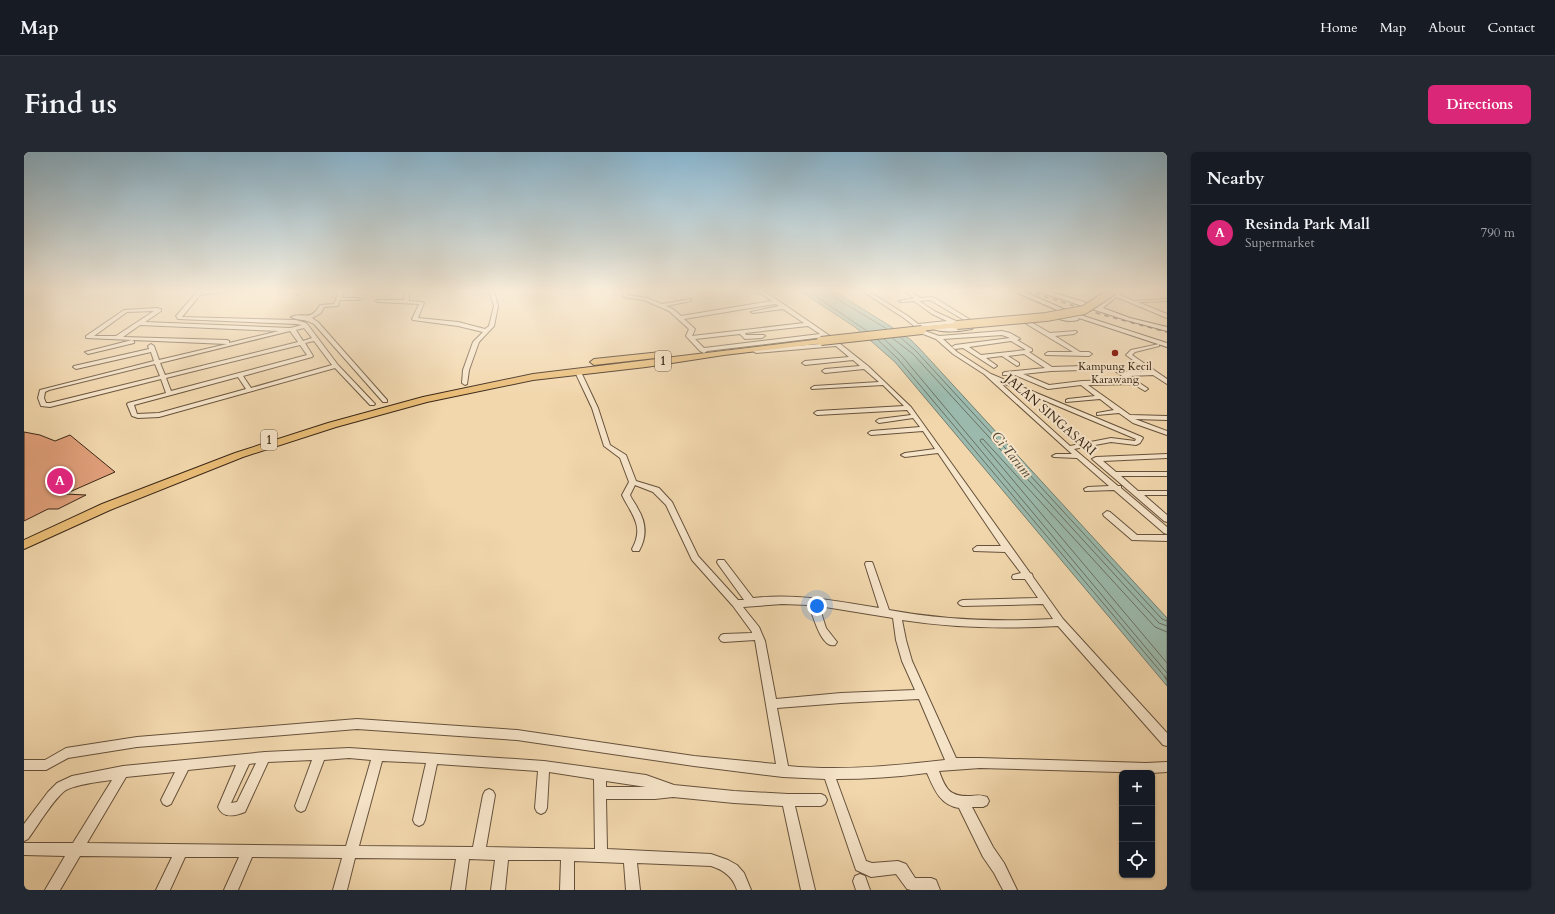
<!DOCTYPE html>
<html lang="en">
<head>
<meta charset="utf-8">
<style>
	:root { --surface:#171b24; --page:#242831; --text:#f1f3f6; --muted:#9ea1a6; --line:#363941; --accent:#db2777 }
	body { margin:0; font-family:Cardo,serif; background:var(--page); color:var(--text) }
	.controls { position:absolute; right:12px; bottom:12px; display:grid; overflow:hidden; border-radius:6px; box-shadow:0 1px 3px #0004 }
	.controls button { width:36px; height:36px; display:grid; place-items:center; padding:0; border:0; border-bottom:1px solid var(--line); background:var(--surface); color:var(--text); font:20px sans-serif }
	.you { position:absolute; left:793px; top:454px; width:14px; height:14px; margin:-10px; border:3px solid #fff; border-radius:50%; background:#1a73e8; box-shadow:0 0 0 6px #1a73e833 }
	.badge { display:grid; place-items:center; width:26px; height:26px; border-radius:50%; background:var(--accent); color:#fff; font-size:13px; font-weight:700 }
	.pin { position:absolute; translate:-50% -50%; border:2px solid #fff; box-shadow:0 1px 4px #0006 }
	.list { margin:0; padding:0; list-style:none }
	h2 { display:flex; justify-content:space-between; align-items:center; height:52px; margin:0; padding:0 16px; font-size:17px }
	h2 small { font-size:13px; font-weight:400; color:var(--muted) }
	.list li { display:grid; grid-template-columns:26px 1fr auto; gap:12px; align-items:center; box-sizing:border-box; height:56px; padding:0 16px; border-top:1px solid var(--line) }
	.list b { display:block; font-size:15px; white-space:nowrap }
	.list p { margin:0; font-size:13px; white-space:nowrap; color:var(--muted) }
	.list em { font-size:13px; font-style:normal; color:var(--muted) }
	.icon { flex:none; width:22px; height:22px; fill:none; stroke:currentColor; stroke-width:2; stroke-linecap:round; stroke-linejoin:round }
	.map { position:relative; flex:none; width:1143px; height:738px; overflow:hidden; border-radius:6px }
	header { display:flex; align-items:center; gap:24px; box-sizing:border-box; height:56px; padding:0 20px; background:var(--surface); border-bottom:1px solid var(--line) }
	header strong { font-size:19px }
	nav { display:flex; gap:22px; margin-inline-start:auto; font-size:14px }
	.intro { display:flex; align-items:center; justify-content:space-between; box-sizing:border-box; height:96px; padding:0 24px }
	h1 { margin:0; font-size:28px }
	.button { padding:10px 18px; border-radius:6px; background:var(--accent); color:#fff; font-size:14px; font-weight:700 }
	main { display:flex; gap:24px; padding:0 24px }
	aside { flex:1; background:var(--surface); border-radius:6px; box-shadow:0 1px 3px #0004 }
	.map>svg:first-child { display:block }
</style>
</head>
<body>
<header>
<strong>Map</strong>
<nav><a>Home</a><a>Map</a><a>About</a><a>Contact</a></nav>
</header>
<div class="intro"><h1>Find us</h1><a class="button">Directions</a></div>
<main>
<div class="map">
<svg width="1143" height="738" viewBox="0 0 1143 738">
	<rect width="100%" height="100%" fill="#f2d7ad"/>
	<filter id="stains"><feTurbulence type="fractalNoise" baseFrequency=".005" numOctaves="4"/><feColorMatrix values="0 0 0 0 .2 0 0 0 0 .09 0 0 0 0 .02 0 0 0 .5 -.17"/></filter>
	<radialGradient id="worn" r=".72"><stop offset=".6" stop-color="#630" stop-opacity="0"/><stop offset="1" stop-color="#630" stop-opacity=".3"/></radialGradient>
	<path fill="#9bb9ac" stroke="#737e70" d="M 776,139 L 810,139 L 866,174 L 887,188 L 895,196 L 1143,466 L 1143,534 L 871,210 L 831,175 Z"/>
	<g fill="none" stroke-linecap="round" stroke-linejoin="round">
		<path stroke="#6a7061" stroke-width="1" d="M 784,139 L 843,179
			M 808,139 L 810,145 L 863,177
			M 876,185 L 892,199 L 1138,467 L 1143,469
			M 868,186 L 889,202 L 1135,471 L 1143,474
			M 860,187 L 878,204 L 1143,521
			M 854,188 L 874,207 L 1142,526
			M 1143,480 L 1131,475 L 959,287 L 957,287 L 956,289 L 1143,511"/>
		<path stroke="#6a7061" stroke-width="1.5" d="M 1141,525 L 1143,528"/>
	</g>
	<path fill="#e2a07b" stroke="#382616" d="M 0,280 L 16,283 L 31,289 L 46,283 L 91,320 L 41,342 L 62,343 L 34,357 L 24,357 L 0,369 Z"/>
	<g fill="none" stroke-linecap="round" stroke-linejoin="round">
		<defs>
			<path id="minor" d="M 174,139 L 205,139 L 176,143 L 158,165 L 272,168 L 282,171 L 284,173 L 314,213 L 351,252 L 350,253 L 346,253 L 311,216 L 135,265 L 114,266 L 108,264 L 103,252 L 104,251 L 142,241 L 137,227 L 26,255 L 17,254 L 14,246 L 16,238 L 130,209 L 127,200 L 52,217 L 49,215 L 50,214 L 125,197 L 124,194 L 127,192 L 130,194 L 135,208 L 203,192 L 62,186 L 62,184 L 100,158 L 133,156 L 137,157 L 137,159 L 121,170 L 266,176 L 278,173 L 272,172 L 154,167 L 152,164 ZM 130,159 L 92,184 L 70,184 L 103,160 ZM 116,173 L 255,179 L 205,191 L 205,189 L 203,188 L 99,185 ZM 280,176 L 288,186 L 279,189 L 272,178 ZM 266,179 L 274,190 L 141,223 L 136,211 ZM 290,189 L 308,213 L 227,236 L 219,224 L 288,205 L 289,204 L 281,191 ZM 276,193 L 283,203 L 147,239 L 142,226 ZM 131,212 L 136,224 L 26,251 L 22,251 L 20,246 L 21,240 L 25,238 ZM 214,225 L 222,237 L 135,261 L 113,262 L 110,253 Z
				M 273,139 L 278,139 L 274,143 L 272,142 Z
				M 315,139 L 320,139 L 318,146 L 334,146 L 336,147 L 334,148 L 316,148 L 314,154 L 300,155 L 297,161 L 288,166 L 294,170 L 363,248 L 363,250 L 359,250 L 290,172 C 280,166 275,169 267,165 C 279,159 286,171 296,153 L 310,152 Z
				M 381,139 L 385,139 L 385,149 L 398,150 L 400,151 L 394,166 L 434,170 L 461,177 L 465,174 L 470,154 L 465,139 L 470,139 L 474,154 L 470,174 L 455,190 L 445,218 L 443,232 L 441,233 L 438,231 L 439,218 L 449,190 L 459,180 L 434,174 L 389,168 L 388,167 L 395,152 L 354,150 L 352,149 L 354,148 L 380,148 Z
				M 600,139 L 605,139 L 603,143 L 623,146 L 638,152 L 667,147 L 667,149 L 642,154 L 649,157 L 657,164 L 748,149 L 733,139 L 739,139 L 755,149 L 806,184 L 803,186 L 800,185 L 683,199 L 680,201 L 676,199 L 662,184 L 665,177 L 645,159 L 620,148 L 600,145 L 599,143 ZM 751,152 L 755,154 L 727,160 L 729,161 L 759,157 L 780,171 L 668,184 L 671,177 L 660,167 ZM 784,174 L 796,182 L 680,196 L 671,187 L 716,182 L 721,187 L 738,186 L 741,184 L 740,183 L 722,183 L 721,181 Z
				M 838,139 L 844,139 L 884,164 L 894,172 L 923,169 L 908,162 L 890,149 L 877,150 L 875,149 L 890,146 L 881,139 L 887,139 L 896,146 L 909,145 L 950,170 L 945,171 L 906,148 L 895,149 L 912,160 L 932,169 L 936,172 L 933,174 L 928,172 L 896,175 L 898,178 L 915,184 L 978,179 L 986,181 L 995,186 L 996,187 L 993,188 L 1008,197 L 1008,199 L 1005,200 L 1028,215 L 1089,213 L 1100,220 L 1124,219 L 1102,203 L 1107,198 L 1135,192 L 1135,194 L 1111,200 L 1108,203 L 1143,227 L 1143,232 L 1129,223 L 1105,224 L 1123,236 L 1124,237 L 1121,239 L 1109,232 L 1064,233 L 1106,263 L 1143,264 L 1143,268 L 1111,267 L 1143,279 L 1143,283 L 1109,271 L 1095,261 L 1073,263 L 1073,261 L 1090,258 L 1076,247 L 1042,250 L 1042,248 L 1044,247 L 1071,244 L 1057,233 L 1024,237 L 991,223 L 979,223 L 979,221 L 981,220 L 1021,216 L 1000,202 L 984,204 L 995,211 L 995,213 L 993,214 L 978,204 L 962,206 L 972,213 L 973,214 L 970,216 L 939,196 L 931,197 L 928,195 L 931,193 L 986,186 L 978,183 L 919,187 L 933,200 L 967,222 L 1118,285 L 1119,286 L 1116,291 L 1112,293 L 1087,290 L 1050,297 L 1094,334 L 1097,334 L 1097,336 L 1143,375 L 1143,382 L 1140,381 L 1090,338 L 1061,339 L 1060,337 L 1064,335 L 1085,334 L 1053,306 L 1030,305 L 1028,304 L 1032,302 L 1048,302 L 960,222 L 929,202 L 912,187 L 894,180 L 889,173 L 880,166 ZM 987,189 L 1002,198 L 957,203 L 945,195 ZM 1088,217 L 1104,228 L 1058,229 L 1025,233 L 999,222 L 1027,219 ZM 974,229 L 1112,287 L 1111,289 L 1087,286 L 1046,294 Z
				M 1090,142 L 1094,142 L 1110,149 L 1143,147 L 1143,149 L 1114,150 L 1143,162 L 1143,166 L 1090,144 Z
				M 1001,169 L 1005,169 L 1026,181 L 1052,179 L 1053,180 L 1050,182 L 1031,184 L 1056,200 L 1065,200 L 1068,202 L 1065,204 L 1022,203 L 1021,202 L 1024,200 L 1049,200 L 1001,171 Z
				M 810,187 L 844,214 L 887,255 L 1006,421 L 1008,422 L 1009,425 L 1039,467 L 1143,581 L 1143,594 L 1139,593 L 1034,474 C 981,477 930,476 878,468 L 882,488 L 888,509 L 932,606 L 956,606 L 1122,611 L 1143,610 L 1143,620 L 1128,621 L 956,616 L 915,619 C 922,638 926,645 947,644 C 953,643 958,643 963,645 L 965,649 L 963,653 L 959,655 L 948,655 L 969,695 L 980,711 L 993,738 L 979,738 L 970,721 L 959,705 L 935,656 C 916,653 910,637 903,621 C 873,625 843,627 812,627 L 842,709 L 848,711 L 874,709 L 882,712 L 891,726 L 907,726 L 912,728 L 916,738 L 887,738 L 883,737 L 872,722 L 847,725 L 832,718 L 801,627 L 759,625 L 670,614 L 493,588 L 333,577 L 113,595 L 44,606 L 22,618 L 0,618 L 0,608 L 21,608 L 42,596 L 113,585 L 333,567 L 493,578 L 670,604 L 752,612 L 731,488 L 700,490 L 697,489 L 695,486 L 697,483 L 700,482 L 728,481 L 728,480 L 709,454 L 668,408 L 642,353 L 629,340 L 611,333 L 606,343 C 608,348 612,352 614,357 C 622,370 623,385 615,399 L 609,399 L 608,397 C 621,374 607,362 598,343 L 605,330 L 596,306 L 580,294 L 568,256 L 551,220 L 554,218 L 557,220 L 574,256 L 586,293 L 602,303 L 612,329 L 635,336 L 648,350 L 674,404 L 714,448 L 720,448 L 694,412 L 693,410 L 694,408 L 700,408 L 729,446 C 771,441 814,449 855,456 L 841,412 L 842,410 L 848,410 L 849,412 L 865,458 C 919,468 973,470 1029,467 L 1019,452 L 939,454 L 936,453 L 934,451 L 936,449 L 939,448 L 1014,446 L 1001,427 L 989,427 L 988,425 L 989,423 L 997,421 L 981,400 L 950,399 L 949,397 L 953,394 L 977,394 L 914,301 L 881,305 L 877,303 L 881,301 L 911,297 L 899,279 L 847,283 L 844,281 L 847,279 L 896,275 L 889,266 L 855,271 L 852,269 L 855,267 L 887,263 L 883,258 L 793,263 L 790,261 L 793,259 L 880,254 L 859,233 L 788,237 L 787,236 L 790,234 L 855,230 L 840,217 L 801,221 L 798,219 L 801,217 L 836,214 L 829,208 L 781,213 L 778,211 L 781,209 L 825,205 L 812,194 L 732,201 L 729,199 L 732,197 L 809,191 L 807,189 ZM 758,452 L 785,453 C 789,463 797,497 811,493 L 813,490 L 802,476 L 795,454 L 869,466 L 872,488 L 878,509 L 891,538 L 817,541 L 752,547 L 741,489 L 735,475 L 719,455 ZM 895,547 L 921,608 C 869,614 816,619 764,614 L 753,556 L 817,551 Z
				M 108,188 L 110,189 L 110,191 L 64,202 L 61,200 Z
				M 1143,302 L 1143,306 L 1079,309 L 1092,320 L 1143,320 L 1143,324 L 1097,324 L 1114,339 L 1143,339 L 1143,343 L 1120,343 L 1143,363 L 1143,370 L 1140,369 L 1068,307 L 1072,305 Z
				M 1083,359 L 1086,360 L 1113,383 L 1143,383 L 1143,389 L 1108,388 L 1080,364 L 1079,362 Z
				M 325,596 L 520,609 L 622,623 L 650,633 L 710,639 L 764,642 L 797,642 L 801,644 L 803,648 L 801,652 L 797,654 L 771,654 L 791,738 L 777,738 L 759,654 L 710,651 L 649,645 L 631,647 L 582,647 L 583,697 L 687,702 L 704,708 L 713,713 L 720,721 L 727,738 L 713,738 C 709,725 700,718 687,714 L 613,711 L 616,738 L 602,738 L 600,711 L 550,709 L 550,738 L 536,738 L 537,708 L 484,708 L 481,738 L 467,738 L 471,708 L 445,707 L 441,738 L 427,738 L 432,707 L 331,706 L 323,738 L 309,738 L 318,706 L 228,705 L 214,738 L 200,738 L 215,705 L 161,705 L 146,738 L 132,738 L 148,705 L 56,704 L 36,738 L 21,738 L 41,704 L 0,703 L 0,691 L 49,691 L 88,628 C 74,630 54,632 42,638 C 30,646 13,675 4,687 L 0,689 L 0,672 L 24,640 L 33,631 L 48,624 L 99,614 L 161,608 L 241,600 ZM 325,606 L 347,608 L 322,694 L 63,691 L 102,625 L 151,620 L 137,648 L 139,652 L 143,654 L 147,652 L 164,618 L 212,613 L 194,655 C 199,667 211,664 221,660 L 244,610 L 288,608 L 271,654 L 273,658 L 277,660 L 281,658 L 300,608 ZM 358,609 L 402,611 L 389,668 L 391,672 L 395,674 L 399,672 L 401,668 L 413,612 L 514,619 L 511,656 L 513,660 L 517,662 L 521,660 L 523,656 L 525,620 L 570,627 L 571,697 L 462,695 L 471,643 L 469,639 L 465,637 L 461,639 L 459,643 L 449,695 L 335,694 ZM 232,611 L 213,650 L 207,651 L 225,612 ZM 582,629 L 622,635 L 623,635 L 582,635 Z
				M 836,722 L 841,724 L 846,738 L 832,738 L 829,729 L 831,724 Z"/>
			<path id="secondary" d="M 989,139 L 999,139 L 1044,159 L 1143,191 L 1143,195 L 1055,166 L 1054,168 C 1045,170 1035,169 1028,162 L 1033,158 ZM 1036,162 L 1046,163 L 1049,165 L 1041,165 Z
				M 1012,139 L 1024,139 L 1073,154 L 1091,139 L 1099,139 L 1079,156 L 1106,166 L 1143,175 L 1143,179 L 1102,168 Z
				M 945,173 L 949,175 L 948,177 C 937,179 917,182 908,176 C 912,174 938,173 945,173 Z"/>
			<path id="primary" d="M 933,171 L 936,171 L 936,175 L 895,179 L 891,177 L 895,175 Z
				M 797,187 L 801,189 L 800,191 L 700,203 L 622,215 L 509,228 L 403,250 L 312,275 L 219,305 L 86,358 L 0,397 L 0,388 L 78,352 L 211,301 L 304,271 L 399,245 L 509,222 Z
				M 637,200 L 640,201 L 641,203 L 640,205 L 570,213 L 566,210 L 570,207 Z"/>
		</defs>
		<use href="#minor" stroke="#66523c" stroke-width="2"/>
		<use href="#secondary" stroke="#382616" stroke-width="2"/>
		<use href="#primary" stroke="#382616" stroke-width="2"/>
		<use href="#minor" fill="#f7e5ca" fill-rule="evenodd"/>
		<use href="#secondary" fill="#f7e5ca" fill-rule="evenodd"/>
		<use href="#primary" fill="#e9bc76" fill-rule="evenodd"/>
		<path stroke="#382616" stroke-width="1.5" stroke-dasharray="4.5 4.5" stroke-linecap="butt" d="M 1003,139 L 1079,163 L 1143,180"/>
		<defs>
			<path id="primary-bridge" d="M 933,173 L 1022,165 L 1060,158 L 1089,139
				M 797,189 L 898,178"/>
		</defs>
		<use href="#primary-bridge" stroke="#382616" stroke-width="10" stroke-linecap="butt"/>
		<use href="#primary-bridge" stroke="#e9bc76" stroke-width="8"/>
	</g>
	<linearGradient id="sky" x2="0" y2="1"><stop stop-color="#89b6d0"/><stop offset="0.57" stop-color="#f9edda"/><stop offset="1" stop-color="#f9edda" stop-opacity="0"/></linearGradient>
	<rect width="1143" height="243" fill="url(#sky)"/>
	<circle fill="#8f2418" stroke="#f7e5ca" stroke-width="1.5" cx="1091" cy="201" r="4"/>
	<g text-anchor="middle" stroke-width="4" stroke-linejoin="round" paint-order="stroke">
		<g font-size="11" fill="#382616" stroke="#f7e5ca">
			<text x="1091" y="218">Kampung Kecil<tspan x="1091" dy="13">Karawang</tspan></text>
		</g>
		<g fill="#f7e5ca" stroke="#715f4c" stroke-width="1">
			<rect x="631" y="199" width="16" height="20" rx="3"/>
			<rect x="237" y="278" width="16" height="20" rx="3"/>
		</g>
		<g font-size="12" font-weight="bold" fill="#382616">
			<text x="639" y="213">1</text>
			<text x="245" y="292">1</text>
		</g>
		<g font-size="13" fill="#382616" stroke="#f7e5ca">
			<text transform="translate(1027 262) rotate(41)" y="5">JALAN SINGASARI</text>
		</g>
		<g font-size="14" font-style="italic" fill="#514b3c" stroke="#f7e5ca">
			<text transform="translate(988 302) rotate(51)" y="5">Ci Tarum</text>
		</g>
	</g>
	<rect width="100%" height="100%" filter="url(#stains)"/>
	<rect width="100%" height="100%" fill="url(#worn)"/>
</svg>
<div class="controls">
<button>+</button>
<button>−</button>
<button><svg class="icon" aria-label="locate" viewBox="0 0 24 24"><circle cx="12" cy="12" r="6"/><path d="M12 2v4M12 18v4M2 12h4M18 12h4"/></svg></button>
</div>
<div class="you"></div>
<div class="pin badge" style="left:36px;top:329px">A</div>
</div>
<aside>
<h2>Nearby<small></small></h2>
<ul class="list">
<li><span class="badge">A</span><div><b>Resinda Park Mall</b><p>Supermarket</p></div><em>790 m</em></li>
</ul>
</aside>
</main>
</body>
</html>
